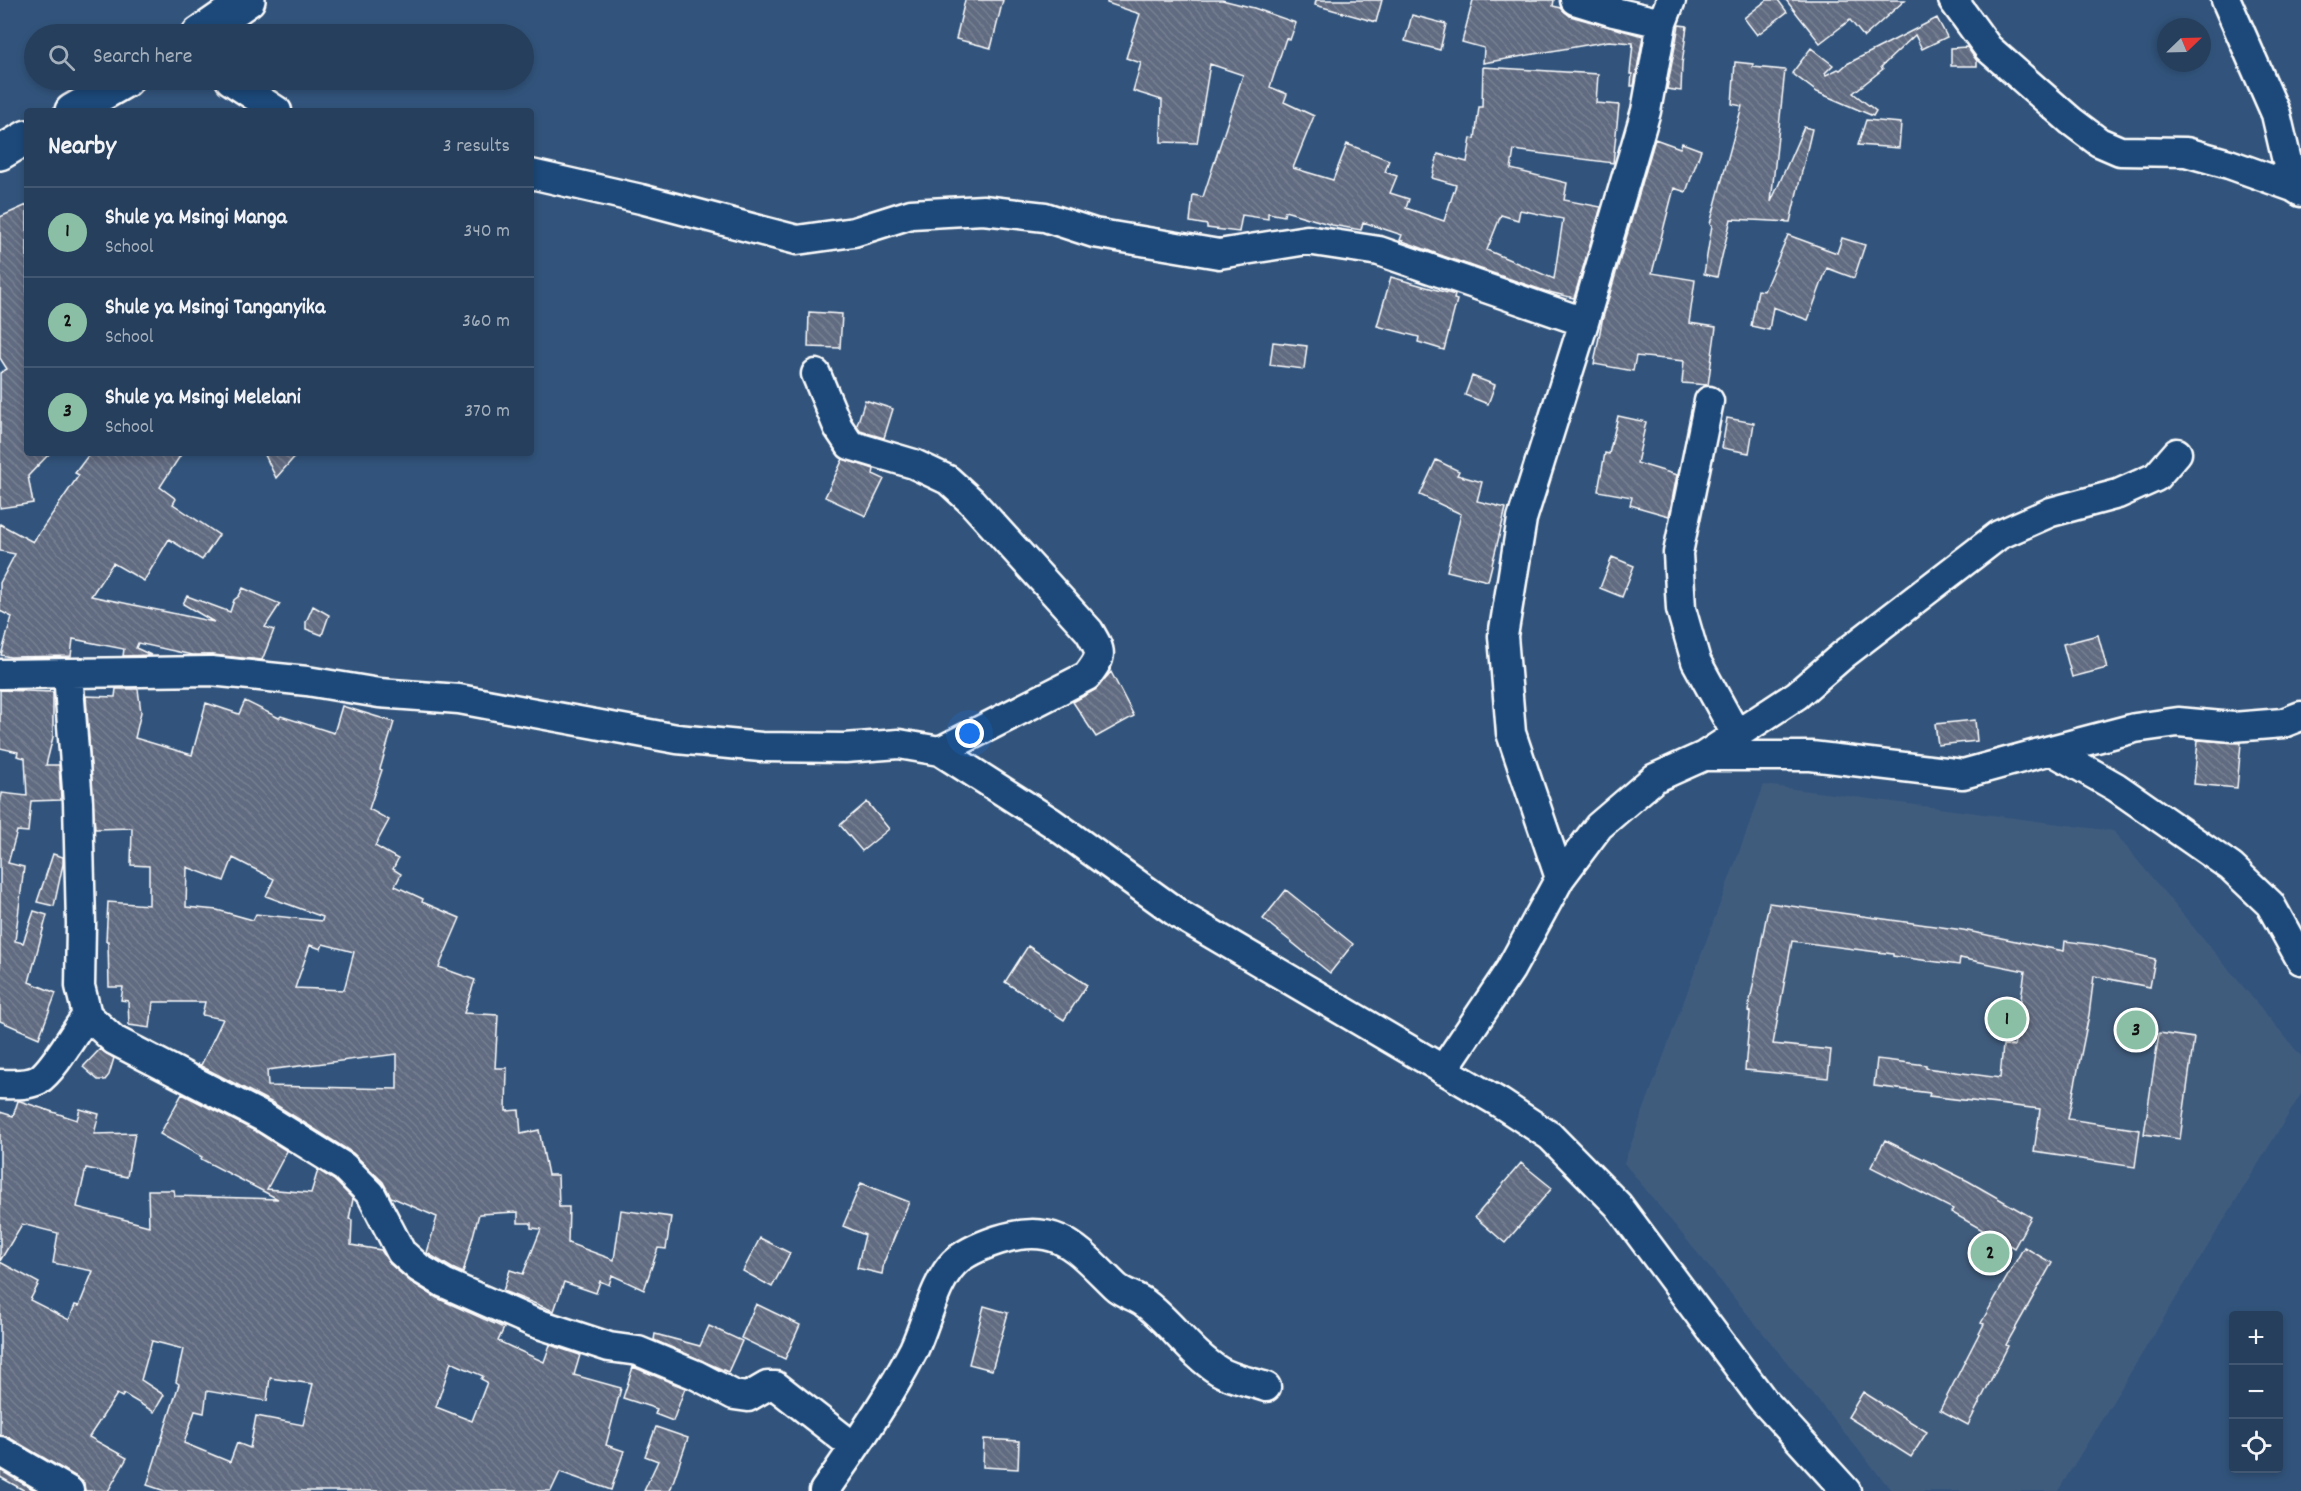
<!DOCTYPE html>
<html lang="en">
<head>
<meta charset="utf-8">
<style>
	:root { --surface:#263f5d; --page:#324a66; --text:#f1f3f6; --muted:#a4afbc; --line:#425872; --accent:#8abfa5 }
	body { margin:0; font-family:Dekko,sans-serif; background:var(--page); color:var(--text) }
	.controls { position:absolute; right:18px; bottom:18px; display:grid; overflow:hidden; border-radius:6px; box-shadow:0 3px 9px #0003 }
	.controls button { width:54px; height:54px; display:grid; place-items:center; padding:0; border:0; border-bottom:2px solid var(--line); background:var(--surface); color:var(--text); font:30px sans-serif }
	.compass { position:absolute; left:2157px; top:18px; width:54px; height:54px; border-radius:50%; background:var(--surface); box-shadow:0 3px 9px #0003; rotate:67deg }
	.you { position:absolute; left:970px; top:734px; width:21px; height:21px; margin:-15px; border:4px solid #fff; border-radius:50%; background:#1a73e8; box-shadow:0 0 0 9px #1a73e833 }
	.badge { display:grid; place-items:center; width:39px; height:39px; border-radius:50%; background:var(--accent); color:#111; font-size:20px; font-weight:700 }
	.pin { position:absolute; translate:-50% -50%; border:3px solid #fff; box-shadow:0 2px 6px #0006 }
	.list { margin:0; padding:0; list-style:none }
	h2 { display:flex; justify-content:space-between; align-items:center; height:78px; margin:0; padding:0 24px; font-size:26px }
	h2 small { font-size:20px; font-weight:400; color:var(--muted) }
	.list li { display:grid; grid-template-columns:39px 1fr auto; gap:18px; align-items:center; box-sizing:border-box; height:90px; padding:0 24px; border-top:2px solid var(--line) }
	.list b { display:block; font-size:22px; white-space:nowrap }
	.list p { margin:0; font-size:20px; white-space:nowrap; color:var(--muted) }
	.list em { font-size:20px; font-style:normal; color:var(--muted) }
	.icon { flex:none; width:33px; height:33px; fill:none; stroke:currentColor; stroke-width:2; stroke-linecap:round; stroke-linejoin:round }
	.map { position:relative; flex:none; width:2301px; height:1491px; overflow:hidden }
	.search { position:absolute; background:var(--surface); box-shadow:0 3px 9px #0003; left:24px; top:24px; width:510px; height:66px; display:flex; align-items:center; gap:15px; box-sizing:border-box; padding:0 21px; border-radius:33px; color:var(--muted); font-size:22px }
	.panel { position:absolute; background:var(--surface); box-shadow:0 3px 9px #0003; left:24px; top:108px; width:510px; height:348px; border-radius:6px }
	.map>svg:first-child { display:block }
</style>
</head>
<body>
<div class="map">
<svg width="2301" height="1491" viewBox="0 0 2301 1491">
	<defs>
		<pattern id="building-back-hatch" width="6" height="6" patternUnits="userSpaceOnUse" patternTransform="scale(1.5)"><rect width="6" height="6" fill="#606b80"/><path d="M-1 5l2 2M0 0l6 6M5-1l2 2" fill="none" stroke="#788193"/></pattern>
	</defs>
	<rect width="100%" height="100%" fill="#32547c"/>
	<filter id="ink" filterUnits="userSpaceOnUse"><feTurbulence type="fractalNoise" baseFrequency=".0167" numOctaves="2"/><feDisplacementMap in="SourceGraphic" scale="12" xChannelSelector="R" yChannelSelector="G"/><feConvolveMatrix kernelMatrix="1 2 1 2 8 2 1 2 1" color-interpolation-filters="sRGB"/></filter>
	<g filter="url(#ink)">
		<path fill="#405b7d" d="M 1764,785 L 2113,831 L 2301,1056 L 2301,1094 L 2058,1491 L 1892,1491 L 1624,1163 Z"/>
		<path fill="url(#building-back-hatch)" stroke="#fff" stroke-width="1.5" fill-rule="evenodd" d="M 965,0 L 1003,0 L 991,48 L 956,39 Z
			M 1107,0 L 1222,0 L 1254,8 L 1296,23 L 1290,40 L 1286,38 L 1270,87 L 1287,94 L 1284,102 L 1314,116 L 1293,168 L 1333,180 L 1347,144 L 1389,160 L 1385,172 L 1397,176 L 1390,193 L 1409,199 L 1406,208 L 1444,221 L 1456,185 L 1432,178 L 1438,154 L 1467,162 L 1471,138 L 1475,139 L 1479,107 L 1482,107 L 1483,67 L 1598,74 L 1596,103 L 1619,105 L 1613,163 L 1514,150 L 1511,169 L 1567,183 L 1564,200 L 1601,207 L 1574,298 L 1545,291 L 1443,256 L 1400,240 L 1402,235 L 1363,222 L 1361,230 L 1332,225 L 1285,211 L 1284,216 L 1268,213 L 1268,219 L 1242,215 L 1239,232 L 1207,228 L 1207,225 L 1190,222 L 1193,195 L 1203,197 L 1243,75 L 1210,64 L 1197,143 L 1161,142 L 1162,100 L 1133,91 L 1141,63 L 1126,58 L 1140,14 L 1107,3 ZM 1520,210 L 1563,219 L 1554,279 L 1487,250 L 1501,215 L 1518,220 Z
			M 1316,0 L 1382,0 L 1376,22 L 1315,5 Z
			M 1473,0 L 1554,0 L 1553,6 L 1561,8 L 1570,16 L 1643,36 L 1634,86 L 1631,86 L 1632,74 L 1630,74 L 1633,43 L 1609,41 L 1483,63 L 1484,48 L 1462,42 Z
			M 1767,0 L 1778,0 L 1787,12 L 1757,35 L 1744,18 Z
			M 1786,0 L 1905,0 L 1864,37 L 1850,20 L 1820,43 Z
			M 1412,15 L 1446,24 L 1440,50 L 1405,41 Z
			M 1937,18 L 1947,37 L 1922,49 L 1915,35 L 1881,67 L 1883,69 L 1853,93 L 1876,111 L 1873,116 L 1817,92 L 1792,73 L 1811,48 L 1833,65 L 1825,73 L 1826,75 L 1838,69 L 1840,70 L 1847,64 Z
			M 1679,25 L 1687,26 L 1682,64 L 1681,91 L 1667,89 Z
			M 1967,47 L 1977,61 L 1977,66 L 1951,66 L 1951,48 Z
			M 1735,62 L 1753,64 L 1753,67 L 1785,70 L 1771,202 L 1804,127 L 1812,129 L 1790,222 L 1731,219 L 1717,277 L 1704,274 L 1712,225 L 1710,224 L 1742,106 L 1732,104 Z
			M 1866,120 L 1901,123 L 1899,148 L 1858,145 Z
			M 1655,139 L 1680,148 L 1682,143 L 1701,150 L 1686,192 L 1674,188 L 1652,273 L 1695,280 L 1689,323 L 1716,327 L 1708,385 L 1682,383 L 1684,361 L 1636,356 L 1633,371 L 1594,364 L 1602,321 Z
			M 27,205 L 27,453 L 50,453 L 28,476 L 33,503 L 0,508 L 0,373 L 7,369 L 0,358 L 0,217 Z
			M 1788,235 L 1837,253 L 1842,238 L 1865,245 L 1854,278 L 1827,268 L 1808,320 L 1773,307 L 1769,330 L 1751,326 L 1758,290 L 1764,291 Z
			M 1391,277 L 1455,295 L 1454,299 L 1457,300 L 1444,350 L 1418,342 L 1419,337 L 1377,326 Z
			M 809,312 L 842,314 L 840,348 L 808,347 Z
			M 1273,342 L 1307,346 L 1304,369 L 1270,365 Z
			M 1472,376 L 1495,385 L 1488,404 L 1465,395 Z
			M 865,400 L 893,409 L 884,438 L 860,431 L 857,425 Z
			M 1618,416 L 1646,422 L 1637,463 L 1677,475 L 1669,516 L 1630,505 L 1632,497 L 1598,491 L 1605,453 L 1609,454 Z
			M 1727,418 L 1754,423 L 1749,453 L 1722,448 Z
			M 90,453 L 182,453 L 160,487 L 176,499 L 173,504 L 219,535 L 202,560 L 169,539 L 144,581 L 113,563 L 91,596 L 214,622 L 183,604 L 187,596 L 230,612 L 234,600 L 239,596 L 243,588 L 280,604 L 265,627 L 274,630 L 262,660 L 213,655 L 192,655 L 138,643 L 136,648 L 151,655 L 123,656 L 124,649 L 73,639 L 71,656 L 10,657 L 1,655 L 12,617 L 0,611 L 0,583 L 15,554 L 0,551 L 0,524 L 33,542 L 79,475 L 75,473 Z
			M 264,453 L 298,453 L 276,478 Z
			M 843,459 L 874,469 L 873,474 L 884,479 L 866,516 L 825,497 Z
			M 1436,460 L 1459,471 L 1457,475 L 1482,482 L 1477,501 L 1506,508 L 1488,581 L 1447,571 L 1461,514 L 1420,495 Z
			M 1612,557 L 1634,566 L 1622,597 L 1600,588 Z
			M 313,606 L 329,615 L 322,635 L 306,629 L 306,622 Z
			M 2098,635 L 2107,668 L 2072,677 L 2063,644 Z
			M 1111,672 L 1134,716 L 1096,737 L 1073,702 L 1095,690 Z
			M 116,689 L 138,689 L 141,712 L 135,738 L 192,755 L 206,703 L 239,714 L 245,701 L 279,718 L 281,716 L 334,733 L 342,706 L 394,722 L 380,769 L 382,770 L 369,809 L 389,820 L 375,846 L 398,859 L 393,869 L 401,874 L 395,886 L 423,899 L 422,902 L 460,918 L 439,967 L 475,980 L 464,1013 L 498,1015 L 495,1068 L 507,1068 L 506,1111 L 519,1110 L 521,1134 L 539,1130 L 548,1175 L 558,1175 L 559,1207 L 569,1207 L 568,1243 L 614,1260 L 621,1210 L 671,1217 L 666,1249 L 658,1248 L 644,1290 L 612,1275 L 609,1285 L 600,1281 L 596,1293 L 564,1282 L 554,1311 L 503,1291 L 510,1270 L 523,1274 L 541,1229 L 531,1228 L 531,1223 L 518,1223 L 518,1212 L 479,1214 L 463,1273 L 452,1268 L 427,1253 L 437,1217 L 391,1197 L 383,1182 L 353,1153 L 273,1103 L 197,1064 L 201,1065 L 223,1019 L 202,1015 L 205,1002 L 153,1002 L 150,1028 L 129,1025 L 128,1001 L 121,1000 L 123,987 L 109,987 L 108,941 L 106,941 L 108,902 L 149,905 L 149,866 L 131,865 L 132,828 L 95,829 L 86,696 L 115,697 ZM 233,858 L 274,879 L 266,896 L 323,917 L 322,921 L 256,914 L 253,920 L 217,910 L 186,907 L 187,867 L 224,881 ZM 323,944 L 354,952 L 344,990 L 295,988 L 310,945 L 321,949 ZM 397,1054 L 397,1089 L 268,1086 L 267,1070 Z
			M 0,690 L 53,692 L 53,737 L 46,765 L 59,765 L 61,800 L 31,801 L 28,832 L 17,831 L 8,863 L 24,867 L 15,941 L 23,943 L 34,911 L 47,915 L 29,982 L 56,993 L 39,1038 L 0,1021 L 0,806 L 2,793 L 27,796 L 25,758 L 17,756 L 18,752 L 0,748 Z
			M 1975,720 L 1977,741 L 1938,745 L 1935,724 Z
			M 2198,740 L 2241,743 L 2237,788 L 2194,784 Z
			M 867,802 L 889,829 L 862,851 L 840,825 Z
			M 53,854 L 63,857 L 63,864 L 54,906 L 37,902 Z
			M 1286,890 L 1353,944 L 1330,973 L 1263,919 Z
			M 1769,903 L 1963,930 L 2064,951 L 2065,941 L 2097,945 L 2155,959 L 2150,987 L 2094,976 L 2089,1015 L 2068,1119 L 2140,1130 L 2135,1167 L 2034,1152 L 2040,1109 L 1929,1096 L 1930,1093 L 1874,1086 L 1877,1059 L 1926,1065 L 1926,1068 L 2000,1078 L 2003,1045 L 2014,1046 L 2025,971 L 1960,958 L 1959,965 L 1893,956 L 1893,954 L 1792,941 L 1773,1044 L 1831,1050 L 1828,1078 L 1745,1070 L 1750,1012 L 1748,1011 Z
			M 1028,946 L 1087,985 L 1064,1020 L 1005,982 Z
			M 2159,1033 L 2194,1038 L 2180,1139 L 2144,1134 Z
			M 100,1049 L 114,1058 L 109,1075 L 105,1080 L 98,1080 L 83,1067 Z
			M 182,1094 L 257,1132 L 287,1151 L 267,1189 L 311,1193 L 318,1170 L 334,1180 L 353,1199 L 349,1219 L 352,1220 L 351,1245 L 381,1250 L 390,1264 L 411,1282 L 437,1298 L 504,1328 L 498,1341 L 544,1362 L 550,1345 L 580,1355 L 574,1375 L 621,1388 L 606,1445 L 624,1451 L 611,1490 L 560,1472 L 551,1491 L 165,1491 L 147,1485 L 179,1384 L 176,1382 L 183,1349 L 152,1341 L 141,1380 L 164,1395 L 154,1412 L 124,1394 L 122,1397 L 117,1394 L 89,1437 L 127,1458 L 108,1491 L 85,1491 L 84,1483 L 77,1477 L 8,1437 L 0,1435 L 0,1262 L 39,1283 L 30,1300 L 69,1320 L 75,1305 L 79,1306 L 93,1271 L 53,1263 L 58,1233 L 22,1224 L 0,1261 L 0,1112 L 13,1116 L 18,1101 L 20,1101 L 77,1120 L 80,1109 L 99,1114 L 94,1134 L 135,1133 L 127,1177 L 86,1168 L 77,1207 L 149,1226 L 148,1190 L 174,1190 L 175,1196 L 278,1199 L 201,1159 L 202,1157 L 160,1134 ZM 451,1362 L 483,1376 L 481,1379 L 487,1382 L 472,1421 L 436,1407 ZM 270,1378 L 313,1384 L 303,1425 L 256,1416 L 250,1448 L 237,1443 L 230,1462 L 184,1443 L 195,1411 L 204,1413 L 207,1391 L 267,1401 Z
			M 1885,1140 L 1968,1181 L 2031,1217 L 2014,1248 L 1951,1212 L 1953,1209 L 1871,1167 Z
			M 1521,1163 L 1552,1188 L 1505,1243 L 1475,1217 Z
			M 861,1183 L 909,1202 L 884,1262 L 882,1274 L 857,1268 L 865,1235 L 843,1226 Z
			M 760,1238 L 790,1253 L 772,1287 L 743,1271 Z
			M 2024,1247 L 2052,1263 L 2006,1345 L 2008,1346 L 1968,1425 L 1940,1410 L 1984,1324 L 1981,1323 Z
			M 756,1304 L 800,1325 L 785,1359 L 741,1338 Z
			M 984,1306 L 1008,1313 L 992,1370 L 969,1364 Z
			M 709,1326 L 742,1341 L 728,1372 L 654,1340 L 655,1334 L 700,1346 Z
			M 633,1367 L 685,1388 L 673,1421 L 655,1414 L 657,1409 L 623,1398 Z
			M 1863,1392 L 1927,1432 L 1911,1457 L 1848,1417 Z
			M 656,1427 L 688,1438 L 670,1491 L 644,1491 L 658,1461 L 645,1456 Z
			M 984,1439 L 1019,1441 L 1018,1469 L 983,1467 Z
			M 0,1470 L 36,1491 L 25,1491 L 0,1477 Z"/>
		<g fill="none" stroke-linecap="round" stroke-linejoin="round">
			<defs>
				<path id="minor" d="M 1575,0 L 1614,12 L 1662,23
					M 1953,0 L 1988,48 L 2071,121 L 2099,142 L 2120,151 L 2186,152 L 2229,164 L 2293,187 L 2301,192
					M 2226,0 L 2276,114 L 2293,187
					M 230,80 L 277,111
					M 531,174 L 641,199 L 797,240 L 854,232 L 911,214 L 983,210 L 1045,217 L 1094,233 L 1219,254 L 1307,240 L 1379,251 L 1584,322
					M 816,374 L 838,427 L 850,445 L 914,464 L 948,480 L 971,501 L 1089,631 C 1102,653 1103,655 1087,676 L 940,751
					M 1709,401 L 1678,553 L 1681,609 L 1696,661 L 1736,734
					M 0,674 L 211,671 L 307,681 L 379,693 L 459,699 L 677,739 L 761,747 L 845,748 L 899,744 L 940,751 L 1051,822 L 1180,915 L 1500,1103 L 1550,1136 L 1618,1205 L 1763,1400 L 1846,1491
					M 68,674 L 78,802 L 81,924 L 80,986 L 87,1015 L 114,1040 L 265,1118 L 344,1167 L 371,1194 L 401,1252 L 419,1268 L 444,1283 L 533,1322 L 609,1347 L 638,1351 L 696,1375 L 734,1395 L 748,1397 L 767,1386 L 776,1386 L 854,1447
					M 2051,750 L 2135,728 L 2178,722 L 2233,727 L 2283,723 L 2301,716
					M 1704,756 L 1797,695 L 1843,655 L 1999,535 L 2051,512 L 2118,494 L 2156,477 L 2177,453
					M 1560,878 L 1511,733 L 1503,636 L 1522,519 L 1584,322 L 1646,111 L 1662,23 L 1671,0
					M 1443,1070 L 1510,970 L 1560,878 L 1599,826 L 1655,778 L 1704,756 L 1811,756 L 1963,774 L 2051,750 L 2116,787 L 2231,867 L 2270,904 L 2301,960
					M 0,1084 C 12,1084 26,1086 38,1080 C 53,1071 76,1030 87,1015
					M 0,1451 L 69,1491
					M 824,1491 C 856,1446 889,1398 914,1349 C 926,1324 935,1282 954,1263 C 965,1252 983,1245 998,1240 C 1057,1221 1076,1248 1115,1286 C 1123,1294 1137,1296 1146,1304 C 1172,1324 1191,1354 1219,1371 C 1232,1379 1252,1382 1266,1387"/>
				<path id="highway" d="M 199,34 L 248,0
					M 72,111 L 126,80
					M 0,153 L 27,137"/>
			</defs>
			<use href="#minor" stroke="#fff" stroke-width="33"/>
			<use href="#highway" stroke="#fff" stroke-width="38"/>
			<use href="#minor" stroke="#1f4a7a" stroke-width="28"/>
			<use href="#highway" stroke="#1f4a7a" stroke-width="33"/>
		</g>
	</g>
</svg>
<div class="controls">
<button>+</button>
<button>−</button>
<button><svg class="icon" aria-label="locate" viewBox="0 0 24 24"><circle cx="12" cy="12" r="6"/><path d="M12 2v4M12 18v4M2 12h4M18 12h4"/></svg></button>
</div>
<svg class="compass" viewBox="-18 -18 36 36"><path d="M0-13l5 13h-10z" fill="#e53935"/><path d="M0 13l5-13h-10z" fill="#a4afbc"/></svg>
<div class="you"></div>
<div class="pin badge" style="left:2007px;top:1019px">1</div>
<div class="pin badge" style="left:1990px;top:1253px">2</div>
<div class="pin badge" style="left:2136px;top:1030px">3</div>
<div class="search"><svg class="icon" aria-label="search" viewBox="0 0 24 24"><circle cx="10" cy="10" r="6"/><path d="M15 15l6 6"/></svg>Search here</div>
<section class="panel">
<h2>Nearby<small>3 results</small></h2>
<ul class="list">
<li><span class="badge">1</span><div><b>Shule ya Msingi Manga</b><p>School</p></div><em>340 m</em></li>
<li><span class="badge">2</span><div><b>Shule ya Msingi Tanganyika</b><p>School</p></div><em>360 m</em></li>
<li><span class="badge">3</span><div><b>Shule ya Msingi Melelani</b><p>School</p></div><em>370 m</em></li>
</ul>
</section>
</div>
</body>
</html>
